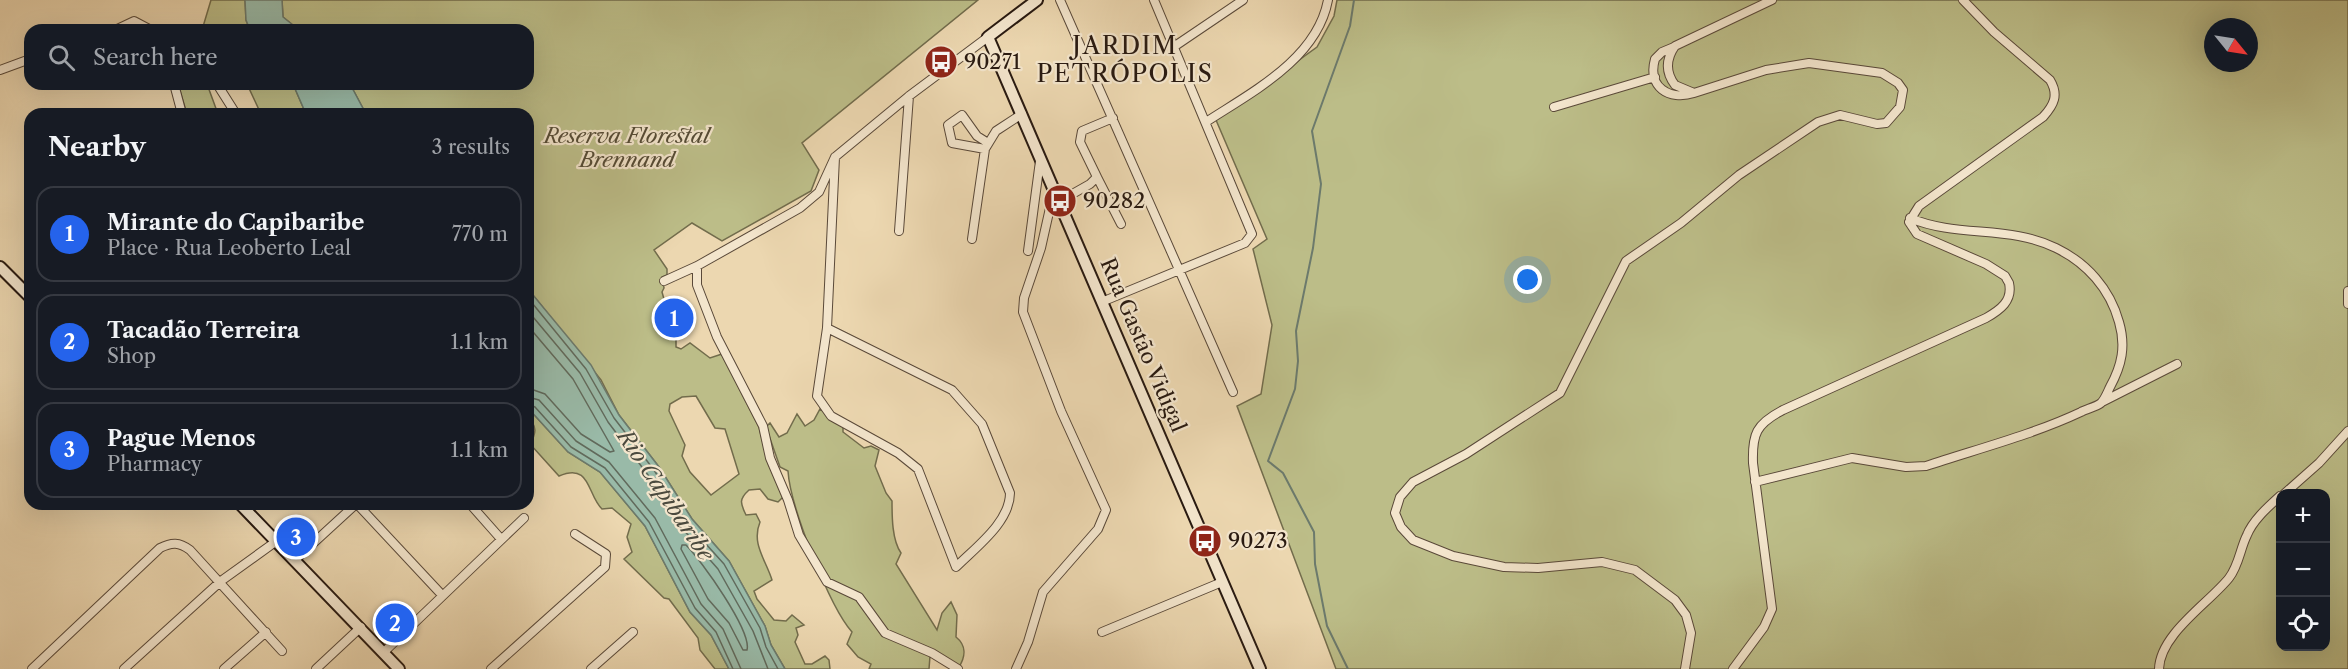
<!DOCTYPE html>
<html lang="en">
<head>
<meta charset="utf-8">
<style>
	:root { --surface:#171b24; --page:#242831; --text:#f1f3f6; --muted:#9ea1a6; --line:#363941; --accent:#2563eb }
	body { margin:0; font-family:"Libre Caslon Text",serif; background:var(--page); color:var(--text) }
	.controls { position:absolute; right:18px; bottom:18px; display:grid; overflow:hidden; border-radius:12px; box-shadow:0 6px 24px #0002 }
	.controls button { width:54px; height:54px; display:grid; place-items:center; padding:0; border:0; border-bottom:2px solid var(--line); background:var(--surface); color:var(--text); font:30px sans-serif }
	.compass { position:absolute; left:2204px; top:18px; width:54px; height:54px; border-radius:50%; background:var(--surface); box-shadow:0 6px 24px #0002; rotate:120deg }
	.you { position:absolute; left:1528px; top:280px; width:21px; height:21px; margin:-15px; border:4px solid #fff; border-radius:50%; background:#1a73e8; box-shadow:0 0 0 9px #1a73e833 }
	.badge { display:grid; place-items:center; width:39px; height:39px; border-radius:50%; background:var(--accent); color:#fff; font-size:20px; font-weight:700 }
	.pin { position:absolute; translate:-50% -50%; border:3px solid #fff; box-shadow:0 2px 6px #0006 }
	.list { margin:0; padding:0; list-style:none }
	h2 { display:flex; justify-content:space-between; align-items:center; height:78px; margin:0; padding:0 24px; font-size:26px }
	h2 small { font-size:20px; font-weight:400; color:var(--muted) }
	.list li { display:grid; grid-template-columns:39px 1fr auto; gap:18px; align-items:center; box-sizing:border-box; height:96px; margin:0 12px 12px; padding:0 12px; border:2px solid var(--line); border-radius:18px }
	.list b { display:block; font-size:22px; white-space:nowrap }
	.list p { margin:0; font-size:20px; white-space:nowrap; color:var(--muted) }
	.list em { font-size:20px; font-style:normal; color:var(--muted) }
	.icon { flex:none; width:33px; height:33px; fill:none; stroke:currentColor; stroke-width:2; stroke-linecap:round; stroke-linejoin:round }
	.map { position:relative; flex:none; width:2348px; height:669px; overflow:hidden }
	.search { position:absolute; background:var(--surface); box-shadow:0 6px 24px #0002; left:24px; top:24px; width:510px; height:66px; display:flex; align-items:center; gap:15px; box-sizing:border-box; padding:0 21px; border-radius:18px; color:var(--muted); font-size:22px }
	.panel { position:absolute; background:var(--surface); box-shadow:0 6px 24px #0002; left:24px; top:108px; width:510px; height:402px; border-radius:18px }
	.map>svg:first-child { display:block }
</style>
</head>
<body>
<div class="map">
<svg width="2348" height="669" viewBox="0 0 2348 669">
	<rect width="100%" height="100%" fill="#ecd7b0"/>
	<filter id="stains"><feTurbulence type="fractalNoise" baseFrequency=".00333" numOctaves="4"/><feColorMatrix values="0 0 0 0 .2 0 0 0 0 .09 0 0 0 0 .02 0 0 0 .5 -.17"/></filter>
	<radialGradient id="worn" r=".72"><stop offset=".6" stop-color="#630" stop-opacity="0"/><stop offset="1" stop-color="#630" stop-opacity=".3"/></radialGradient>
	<path fill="#bcbd88" stroke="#726c4c" stroke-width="1.5" fill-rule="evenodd" d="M 211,0 L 245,0 L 246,20 L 250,30 L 202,30 Z
		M 282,0 L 978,0 L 802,143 L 819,170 L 811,191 L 722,241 L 692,223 L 654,250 L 667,269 L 667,275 L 662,277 L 664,288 L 662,292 L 671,324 L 668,329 L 676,340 L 676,347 L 681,349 L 690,343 L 710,358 L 722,354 L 759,427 L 768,463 L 783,497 L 778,502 L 768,499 L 760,489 L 749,490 C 739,499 740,503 746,515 L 756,514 L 760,522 C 751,544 766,560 772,580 L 754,591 L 757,599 L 774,620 L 786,621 L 792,615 L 804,625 L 796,628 L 798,635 L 795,642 L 805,664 L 812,664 L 825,656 L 829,660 L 830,669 L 785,669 L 771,645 L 765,626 L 729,561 L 692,519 L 659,467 L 619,415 L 601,380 L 528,289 L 528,114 L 366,114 L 350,84 L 528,84 L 528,30 L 299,30 L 283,17 ZM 696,396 L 715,428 L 725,429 L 739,474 L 711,495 L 690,472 L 682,456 L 685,445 L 669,411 L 670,404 L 682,397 Z
		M 1337,0 L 2348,0 L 2348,669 L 1336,669 L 1237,406 L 1261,394 L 1272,325 L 1253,249 L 1267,239 L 1216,120 L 1317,47 L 1334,16 ZM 2213,27 L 2249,27 L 2249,63 L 2213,63 ZM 2280,494 L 2326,494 L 2326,646 L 2280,646 Z
		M 178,84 L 207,84 L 218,114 L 187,114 Z
		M 247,84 L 293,84 L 306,114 L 261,114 Z
		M 528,408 L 568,452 L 600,472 L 645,526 L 690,612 L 711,635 L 729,669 L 715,669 L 700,650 L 698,638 L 669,599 L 664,598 L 624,559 L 632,552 L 627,537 L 631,524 L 612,508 L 602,509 C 587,495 591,462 559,476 L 530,444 C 542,423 528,425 528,408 Z
		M 820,409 L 843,427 L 843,432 L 864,448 L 871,446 L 879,450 L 875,466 L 886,493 L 892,501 C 892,517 892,540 901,553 L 896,564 L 937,630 L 942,613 L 951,602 L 957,615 L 956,637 C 966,645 966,656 959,667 L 930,656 L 929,669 L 869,669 L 871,664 L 858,657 L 847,644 L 852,632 C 829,606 790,505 788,471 L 780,467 L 766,427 L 770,423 L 779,437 L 787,433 L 797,414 L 805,426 L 814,420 Z"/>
	<path fill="#99baa8" stroke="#6c7a6c" stroke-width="1.5" d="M 245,0 L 282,0 L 283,17 L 299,30 L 250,30 L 246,20 Z
		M 293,84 L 350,84 L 366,114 L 306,114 Z
		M 528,289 L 591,365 L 619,415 L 659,467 L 692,519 L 729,561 L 765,626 L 771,645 L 785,669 L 729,669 L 711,635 L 690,612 L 645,526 L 600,472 L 568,452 L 528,408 Z"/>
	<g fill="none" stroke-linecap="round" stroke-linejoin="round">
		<path stroke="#616a5c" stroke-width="1.5" d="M 528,298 L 586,369 L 614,418 L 654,470 L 687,523 L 724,564 L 760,628 L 766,647 L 778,669
			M 528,311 L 580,373 L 608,422 L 648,475 L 681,527 L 718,569 L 753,631 L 768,669
			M 528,326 L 573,379 L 614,451 L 610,452 L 581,434 L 545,394 L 528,388
			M 528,397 L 539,400 L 576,441 L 609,462 L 655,518 L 701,604 L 723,629 L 741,669
			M 528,404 L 535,407 L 571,447 L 605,468 L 649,522 L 695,608 L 716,632 L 733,669
			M 682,545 L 686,545 C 701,560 752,631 747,650 L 743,650 L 729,623 L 708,599 L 681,549 Z"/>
		<path stroke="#6c7a6c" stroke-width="2" d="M 1348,669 L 1327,626 L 1315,564 L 1314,532 L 1283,473 L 1268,461 L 1295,389 L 1298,361 L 1296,331 L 1313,248 L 1321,184 L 1312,131 L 1350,26 L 1354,0"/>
		<defs>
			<path id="street" d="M 1060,0 L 1233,392
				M 115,30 L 134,21 L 151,30
				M 1175,46 L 1243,0
				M 1674,47 L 1662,52 L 1655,59 C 1647,87 1669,101 1694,93
				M 0,70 L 30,59
				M 174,84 L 182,114
				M 217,84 L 236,114
				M 1554,107 L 1655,77
				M 1206,122 C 1252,92 1317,59 1328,0
				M 985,149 L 952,143 L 948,125 L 962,115 L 977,136 L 988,143
				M 1097,177 L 1121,224
				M 1060,201 L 1090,184 L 1097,177 L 1080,142 L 1082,131 L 1113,118
				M 899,231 L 909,96
				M 972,239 L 985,149 L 996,131 L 1022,114
				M 1028,251 L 1040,161
				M 697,266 L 697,285 L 717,337 L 763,426 L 770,458 L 788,500 L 799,535 L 827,582 L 859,597 L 885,633 L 932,653 L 958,669
				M 664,281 L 697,266 L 800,208 L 819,192 L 835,157 L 909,96 L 988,37
				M 2348,291 L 2348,304
				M 1104,301 L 1245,243 L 1252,234 L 1154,0
				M 827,328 L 952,390 L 982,424 L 1010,493 C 1010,522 976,547 956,567 L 918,469 L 898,453 L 831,416 L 817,396 L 827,328 L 835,157
				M 2102,402 L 2177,364
				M 1755,482 L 1852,458 L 1906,467 L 1926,466 C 1977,449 2032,435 2081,412 C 2086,409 2096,407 2101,403 C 2105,399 2108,391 2110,387 C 2122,365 2126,346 2119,322 C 2110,289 2087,263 2056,248 C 2010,225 1957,238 1910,218
				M 2284,494 L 2319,463 L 2348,431
				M 357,504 L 442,595
				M 470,504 L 501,539
				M 296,559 L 356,504
				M 1102,632 L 1222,582
				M 384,652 L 524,518
				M 32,669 L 160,548 C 172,542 179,542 190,550 L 282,651
				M 124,669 L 221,581 L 278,540
				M 224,669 L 266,632
				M 316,669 L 361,627
				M 491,669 L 605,567 L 606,554 L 575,534
				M 591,669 L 633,632
				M 1016,669 L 1028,642 L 1043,592 L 1098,529 L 1106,510 L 1061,411 L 1023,312 L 1024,298 L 1041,248 L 1054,190
				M 1685,669 L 1691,633 L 1686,615 L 1675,600 L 1635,570 L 1602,562 L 1538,568 L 1504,567 L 1453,556 L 1413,540 L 1401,527 L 1395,513 L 1400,497 L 1413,482 L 1466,454 L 1560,393 L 1626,261 L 1681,223 L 1739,175 L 1818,122 L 1840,115 L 1877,124 L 1886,123 L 1900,107 L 1903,90 L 1898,83 L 1882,73 L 1809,63 L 1766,70 L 1694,93 L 1675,85 C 1665,72 1666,59 1675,46 L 1772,0
				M 1733,669 L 1764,627 L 1772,609 L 1753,463 C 1752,434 1756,424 1783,410 L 1986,318 C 2000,310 2013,301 2009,283 L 2005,276 L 1986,264 L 1917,234 L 1909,222 L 1919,206 L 2043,117 C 2054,105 2059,95 2050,80 L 1994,32 L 1963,0
				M 2159,669 C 2160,634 2209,603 2229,578 C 2239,565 2240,549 2247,535 C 2253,520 2268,507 2280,496"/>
			<path id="secondary" d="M 1037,0 L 988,37 L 1260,669
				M 0,267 L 30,297
				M 240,504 L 399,669"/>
		</defs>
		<use href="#street" stroke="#5a4939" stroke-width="10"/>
		<use href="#secondary" stroke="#291a11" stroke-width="14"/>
		<use href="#street" stroke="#f3e5cc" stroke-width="8"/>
		<use href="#secondary" stroke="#f3e5cc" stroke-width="10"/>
	</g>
	<defs>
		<symbol id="bus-disc" viewBox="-11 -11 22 22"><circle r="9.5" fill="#8f2418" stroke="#f3e5cc"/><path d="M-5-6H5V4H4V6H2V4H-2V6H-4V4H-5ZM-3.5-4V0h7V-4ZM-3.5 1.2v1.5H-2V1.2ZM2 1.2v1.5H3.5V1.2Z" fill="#fff"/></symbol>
	</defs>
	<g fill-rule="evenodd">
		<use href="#bus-disc" x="922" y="43" width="38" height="38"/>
		<use href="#bus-disc" x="1041" y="182" width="38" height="38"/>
		<use href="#bus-disc" x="1186" y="522" width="38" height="38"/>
	</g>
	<g text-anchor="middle" stroke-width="4.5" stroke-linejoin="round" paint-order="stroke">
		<g font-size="21" fill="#291a11" stroke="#f3e5cc" text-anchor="start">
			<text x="964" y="69">90271</text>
			<text x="1083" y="208">90282</text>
			<text x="1228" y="548">90273</text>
		</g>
		<g font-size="21" font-style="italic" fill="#554b35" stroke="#f3e5cc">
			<text x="627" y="143">Reserva Florestal<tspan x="627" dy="24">Brennand</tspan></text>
		</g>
		<g font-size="21" fill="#291a11" stroke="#f3e5cc">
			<text transform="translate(1143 345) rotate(67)" y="7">Rua Gastão Vidigal</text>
		</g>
		<g font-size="22" font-style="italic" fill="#4b4a3e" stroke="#f3e5cc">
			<text transform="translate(666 495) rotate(56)" y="8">Rio Capibaribe</text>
		</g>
		<g font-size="24" letter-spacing="1.5" fill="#291a11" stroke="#f3e5cc">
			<text x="1125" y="54">JARDIM<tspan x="1125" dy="28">PETRÓPOLIS</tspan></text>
		</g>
	</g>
	<rect width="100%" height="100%" filter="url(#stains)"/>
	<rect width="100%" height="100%" fill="url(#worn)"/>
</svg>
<div class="controls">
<button>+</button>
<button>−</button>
<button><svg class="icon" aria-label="locate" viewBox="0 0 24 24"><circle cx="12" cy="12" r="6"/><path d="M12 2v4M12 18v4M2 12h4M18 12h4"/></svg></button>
</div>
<svg class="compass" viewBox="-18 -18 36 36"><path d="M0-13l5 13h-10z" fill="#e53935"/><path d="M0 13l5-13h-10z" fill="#9ea1a6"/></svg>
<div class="you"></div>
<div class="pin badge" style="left:674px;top:318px">1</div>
<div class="pin badge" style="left:395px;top:623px">2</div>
<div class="pin badge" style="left:296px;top:537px">3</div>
<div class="search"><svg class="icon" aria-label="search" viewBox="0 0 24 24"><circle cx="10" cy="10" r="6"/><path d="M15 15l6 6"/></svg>Search here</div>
<section class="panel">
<h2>Nearby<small>3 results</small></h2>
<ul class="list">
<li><span class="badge">1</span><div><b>Mirante do Capibaribe</b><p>Place · Rua Leoberto Leal</p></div><em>770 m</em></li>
<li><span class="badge">2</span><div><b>Tacadão Terreira</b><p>Shop</p></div><em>1.1 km</em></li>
<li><span class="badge">3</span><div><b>Pague Menos</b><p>Pharmacy</p></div><em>1.1 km</em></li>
</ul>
</section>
</div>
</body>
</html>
